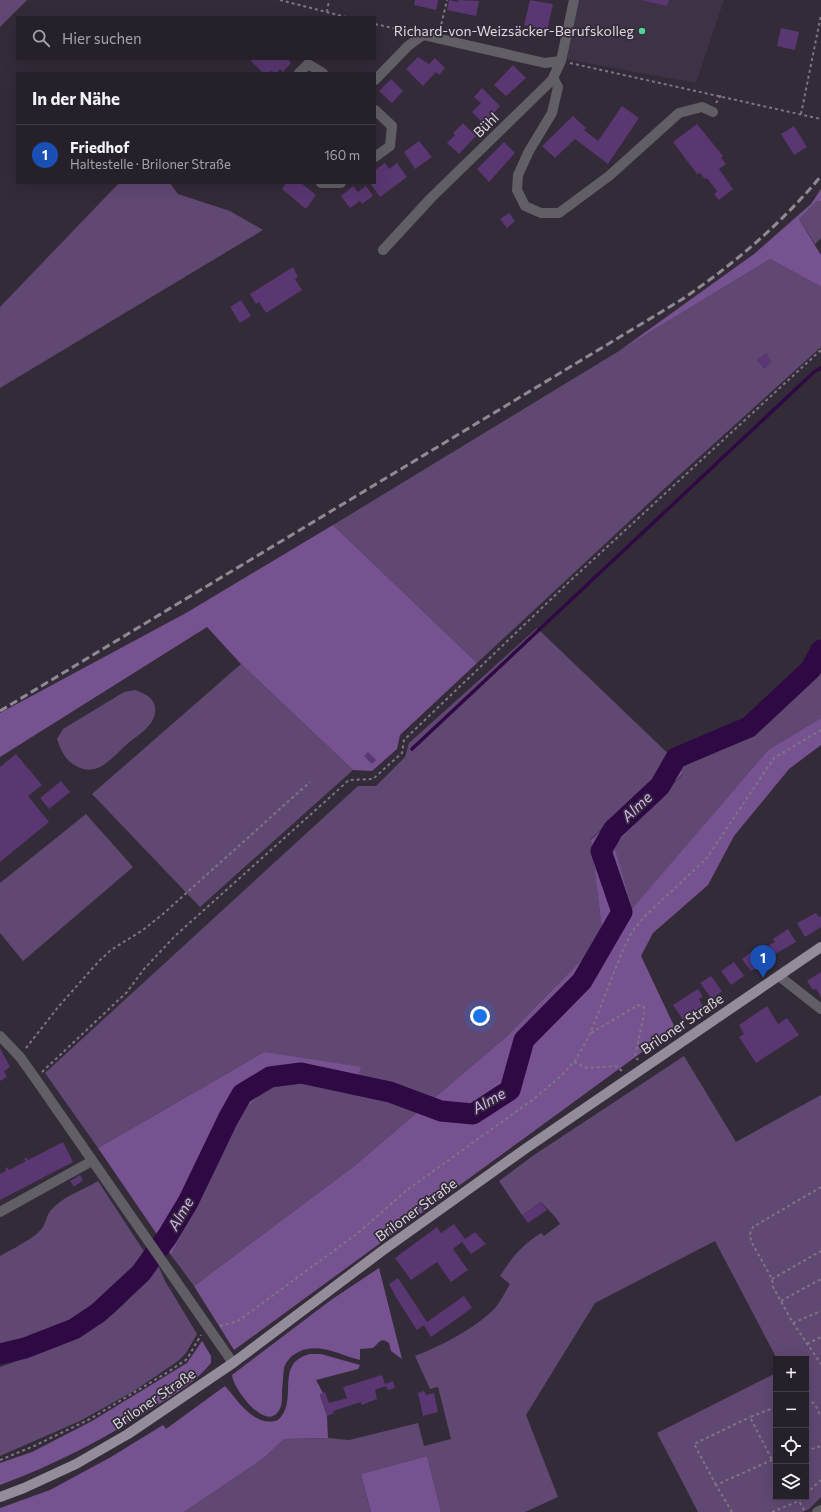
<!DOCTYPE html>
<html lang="de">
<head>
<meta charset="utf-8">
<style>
	:root { --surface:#26202a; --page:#322d36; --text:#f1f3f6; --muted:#a4a3a8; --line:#423e47; --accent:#db2777 }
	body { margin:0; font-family:Commissioner,sans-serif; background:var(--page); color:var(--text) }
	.controls { position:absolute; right:12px; bottom:12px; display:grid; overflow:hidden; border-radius:0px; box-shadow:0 4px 16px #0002 }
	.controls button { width:36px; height:36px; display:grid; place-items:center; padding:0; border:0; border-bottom:1px solid var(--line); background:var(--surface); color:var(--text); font:20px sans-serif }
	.you { position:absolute; left:480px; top:1016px; width:14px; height:14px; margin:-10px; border:3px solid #fff; border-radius:50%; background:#1a73e8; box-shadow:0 0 0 6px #1a73e833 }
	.badge { display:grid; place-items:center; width:26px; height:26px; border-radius:50%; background:var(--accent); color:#fff; font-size:13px; font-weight:700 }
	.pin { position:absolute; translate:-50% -33px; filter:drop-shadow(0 1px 2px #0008) }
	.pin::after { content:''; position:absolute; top:21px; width:14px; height:12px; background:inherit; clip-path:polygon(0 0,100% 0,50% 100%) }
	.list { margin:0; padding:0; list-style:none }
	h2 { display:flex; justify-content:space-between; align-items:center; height:52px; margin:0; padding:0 16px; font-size:17px }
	h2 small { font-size:13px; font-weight:400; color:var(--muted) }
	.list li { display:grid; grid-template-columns:26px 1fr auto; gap:12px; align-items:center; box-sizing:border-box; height:60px; padding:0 16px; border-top:1px solid var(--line) }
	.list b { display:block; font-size:15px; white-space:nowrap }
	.list p { margin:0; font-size:13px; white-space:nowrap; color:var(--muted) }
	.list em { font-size:13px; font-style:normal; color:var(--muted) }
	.icon { flex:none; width:22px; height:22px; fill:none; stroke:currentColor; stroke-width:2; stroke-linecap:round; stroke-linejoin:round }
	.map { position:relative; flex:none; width:821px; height:1512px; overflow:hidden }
	.search { position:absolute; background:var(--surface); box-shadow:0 4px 16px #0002; left:16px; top:16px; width:360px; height:44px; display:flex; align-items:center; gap:10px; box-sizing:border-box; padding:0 14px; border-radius:0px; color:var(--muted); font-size:15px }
	.panel { position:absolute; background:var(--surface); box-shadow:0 4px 16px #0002; left:16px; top:72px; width:360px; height:112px; border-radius:0px }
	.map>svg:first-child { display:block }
</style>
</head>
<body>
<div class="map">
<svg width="821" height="1512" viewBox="0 0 821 1512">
	<rect width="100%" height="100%" fill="#332b38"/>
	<path fill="#3e3346" d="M 578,0 L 724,0 L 696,83 L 565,59 Z"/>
	<path fill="#604872" d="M 0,0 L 27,0 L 0,27 Z
		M 119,183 L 170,183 L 178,194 L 230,211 L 263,230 L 0,388 L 0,307 Z
		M 821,201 L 821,238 L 815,244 L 799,219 L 816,202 Z
		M 770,259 L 821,287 L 821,347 L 665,488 L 477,663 L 333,525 Z
		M 537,628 L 680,765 L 751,733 L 815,673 L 821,662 L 821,718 L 768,750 L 632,910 L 613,846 L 683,774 L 668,760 L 658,773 L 591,839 L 603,938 L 506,1037 L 353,1167 L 194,1286 L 171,1255 L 247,1107 L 272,1085 L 303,1082 L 352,1092 L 264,1052 L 98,1148 L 45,1073 L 358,786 L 376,786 L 405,757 L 409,743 Z
		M 241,664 L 353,770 L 200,907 L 92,794 Z
		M 135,690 C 146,694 157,699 155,713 C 153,727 137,736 127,744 C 112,758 97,778 76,766 C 65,760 61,751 57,739 L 63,729 L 124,692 Z
		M 86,814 L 133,867 L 23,961 L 0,933 L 0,883 Z
		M 684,1056 L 736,1142 L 821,1095 L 821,1497 L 809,1509 L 803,1512 L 698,1512 L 657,1433 L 776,1373 L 776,1497 L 806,1497 L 806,1359 L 777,1359 L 715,1241 L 595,1303 L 526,1415 L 558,1497 L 525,1512 L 441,1512 L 427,1456 L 361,1474 L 371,1512 L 184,1512 L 264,1458 L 284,1439 L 328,1438 L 349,1440 L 418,1423 L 424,1446 L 451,1439 L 438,1387 L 430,1389 L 415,1356 C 441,1346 476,1328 495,1308 C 501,1301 505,1292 510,1284 L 500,1276 C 513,1256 521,1246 541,1233 L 544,1236 L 560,1224 C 555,1215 548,1210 541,1202 L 522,1215 L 499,1181 L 534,1155 Z
		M 98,1181 L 145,1253 C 123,1279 92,1312 61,1328 C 42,1338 20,1344 0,1350 L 0,1256 C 12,1249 36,1238 43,1227 C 48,1219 45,1215 55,1206 C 67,1195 85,1189 98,1181 Z
		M 158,1265 L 165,1281 L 197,1334 L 186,1353 L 178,1361 L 134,1391 L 80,1421 L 0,1456 L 0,1367 C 38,1353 81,1341 113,1314 C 130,1300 143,1282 158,1265 Z"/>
	<path fill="#775290" d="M 821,189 L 821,201 L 816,202 L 799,219 L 821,255 L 821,287 L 770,259 L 619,351 L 754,254 L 811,204 Z
		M 333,525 L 477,663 L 400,735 L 397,749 L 372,771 L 353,770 L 241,664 L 207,627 L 0,757 L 0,713 L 186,613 Z
		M 821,718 L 821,745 L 789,769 L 734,836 L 708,885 L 653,933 L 641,956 L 675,1028 L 234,1350 L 194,1286 L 353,1167 L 506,1037 L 603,938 L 591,840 L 658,773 L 668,759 L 683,773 L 614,846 L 632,909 L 768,750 Z
		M 264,1052 L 361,1067 L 352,1092 L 303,1082 L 272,1085 L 247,1107 L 171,1255 L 98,1148 Z
		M 379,1268 L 402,1359 L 391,1351 L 389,1343 L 384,1340 L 380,1341 L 373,1348 L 360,1349 L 360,1360 C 339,1355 316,1340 295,1354 C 290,1357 286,1362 284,1368 C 283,1375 283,1383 282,1390 C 282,1397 283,1407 277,1413 C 263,1429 233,1388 232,1375 L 331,1300 Z
		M 202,1341 L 211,1356 L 211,1363 C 196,1382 173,1395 153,1408 C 104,1439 54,1465 0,1485 L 0,1463 L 32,1452 L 92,1421 L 187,1363 Z
		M 310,1354 L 321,1354 L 360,1365 L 358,1369 L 316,1380 L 323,1393 L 320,1395 L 327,1416 L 328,1438 L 284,1439 L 264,1458 L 184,1512 L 0,1512 L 0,1508 L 50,1490 L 111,1457 L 163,1425 L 166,1429 L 225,1386 C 239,1402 255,1428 278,1420 C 300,1401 273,1363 310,1354 Z
		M 427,1456 L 441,1512 L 371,1512 L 361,1474 Z"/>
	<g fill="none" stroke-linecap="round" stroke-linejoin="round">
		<path stroke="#2f0943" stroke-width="3.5" d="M 412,749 L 814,372 L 821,368"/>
		<path stroke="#2f0943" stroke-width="21" d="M 0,1354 L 25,1348 L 74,1329 L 98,1313 L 141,1273 L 167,1237 L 188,1202 L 228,1119 L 242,1094 L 270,1077 L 301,1073 L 390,1092 L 441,1111 L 473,1114 L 510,1090 L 524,1040 L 582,981 L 622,912 L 601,851 L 613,830 L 660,786 L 676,758 L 749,727 L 811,669 L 821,650"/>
	</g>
	<path fill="#5a3672" d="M 415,0 L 438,0 L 436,10 L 414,5 Z
		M 449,0 L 458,2 L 458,0 L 479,1 L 476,16 L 447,10 Z
		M 530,0 L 553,4 L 547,31 L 524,25 Z
		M 641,0 L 669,0 L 667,6 Z
		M 781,28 L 799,32 L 795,50 L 777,46 Z
		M 418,57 L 429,64 L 435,58 L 445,68 L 439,75 L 436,72 L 423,86 L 406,69 Z
		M 252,59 L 291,59 L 289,61 L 291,63 L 283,72 L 280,69 L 277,73 L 271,71 L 268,73 L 263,73 L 251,61 Z
		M 513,65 L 526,78 L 506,96 L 494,85 Z
		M 391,79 L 403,91 L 392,103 L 379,91 Z
		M 482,88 L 500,106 L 484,124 L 472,112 L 481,103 L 474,97 Z
		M 622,106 L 639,118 L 608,164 L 575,139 L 555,158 L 542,146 L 573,116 L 586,128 L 584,130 L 598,141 Z
		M 463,123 L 476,136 L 459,154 L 447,143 L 455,135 L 453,133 Z
		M 697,124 L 723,156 L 721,158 L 726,164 L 719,169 L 733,189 L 719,200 L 714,194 L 717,191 L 707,178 L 705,179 L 700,173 L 697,174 L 673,142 Z
		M 794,126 L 807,147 L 794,155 L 781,134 Z
		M 419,141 L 432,157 L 415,169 L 404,152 Z
		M 504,142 L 515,153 L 489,182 L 477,169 Z
		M 385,163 L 389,169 L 397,163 L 407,177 L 380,197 L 370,183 L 375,183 L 375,170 Z
		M 286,183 L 301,183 L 316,195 L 306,209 L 282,189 Z
		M 353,186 L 358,192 L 366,186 L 373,196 L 362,204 L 360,201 L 350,208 L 341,196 Z
		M 509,213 L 515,221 L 507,228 L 500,219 Z
		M 293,267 L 298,277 L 295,279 L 302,290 L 266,313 L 259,302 L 256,304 L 250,294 Z
		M 241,300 L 251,316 L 240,323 L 230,307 Z
		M 766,353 L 772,362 L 764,369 L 757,360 Z
		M 368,752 L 376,760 L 372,764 L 364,756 Z
		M 16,754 L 42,785 L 28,796 L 49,822 L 0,862 L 0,767 Z
		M 61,781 L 70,792 L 49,809 L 40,798 Z
		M 816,913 L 819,917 L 821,916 L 821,927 L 805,937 L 797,923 Z
		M 788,929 L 796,942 L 775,954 L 769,945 L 775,942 L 773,939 Z
		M 754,950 L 763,957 L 761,958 L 764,962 L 763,964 L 751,971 L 742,959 Z
		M 734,962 L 744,976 L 731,985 L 721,971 Z
		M 821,972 L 821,997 L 816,989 L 813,990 L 807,981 Z
		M 711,976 L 722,991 L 712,999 L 700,983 Z
		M 698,989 L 703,997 L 699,999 L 703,1006 L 683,1020 L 673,1005 Z
		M 767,1006 L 778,1024 L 787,1018 L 799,1035 L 756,1063 L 739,1037 L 744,1034 L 739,1025 Z
		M 0,1048 L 10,1067 L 4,1071 L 7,1077 L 0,1081 Z
		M 63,1142 L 73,1162 L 0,1200 L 0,1174 L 6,1171 L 5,1169 L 7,1167 L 9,1170 L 26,1161 L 24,1159 L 27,1157 L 28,1160 Z
		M 80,1175 L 83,1180 L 74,1187 L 70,1181 Z
		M 541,1202 L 547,1210 L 528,1223 L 522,1215 Z
		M 454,1224 L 465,1239 L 475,1232 L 486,1244 L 471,1254 L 462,1242 L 453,1249 L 468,1270 L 451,1282 L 437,1262 L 411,1280 L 395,1258 L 437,1227 L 441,1233 Z
		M 398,1278 L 427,1322 L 464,1296 L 472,1308 L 431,1337 L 424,1325 L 417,1330 L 397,1299 L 389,1284 Z
		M 382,1375 L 385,1384 L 393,1381 L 395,1388 L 388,1390 L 386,1386 L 375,1390 L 377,1399 L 362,1405 L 361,1402 L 333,1411 L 334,1413 L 327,1416 L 320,1394 L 325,1392 L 329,1403 L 344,1399 L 347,1398 L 343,1387 Z
		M 424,1391 L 426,1395 L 434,1393 L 438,1412 L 423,1416 L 418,1393 Z"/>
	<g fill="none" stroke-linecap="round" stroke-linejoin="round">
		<path stroke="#7d7682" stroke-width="2" stroke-dasharray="3 3" stroke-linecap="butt" d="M 280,0 L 346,17
			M 327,12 L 329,0
			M 375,24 L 410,32
			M 440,30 L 447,0
			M 570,63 L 821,119
			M 716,103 L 721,95
			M 801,114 L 821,15
			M 591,1033 L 633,1008 L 638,1005 L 643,1006 L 645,1010 L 635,1056 L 638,1060
			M 26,1048 L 59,1006 L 100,960 L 111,950 L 143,930 L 163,914 L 310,782
			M 574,1062 L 587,1068 L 616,1066 L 622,1071
			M 42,1072 L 127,992 L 144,969 L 175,936 L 349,780 L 373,779 L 402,753 L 404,740 L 570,581 L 821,350
			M 821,1187 L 753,1227 L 750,1234 L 751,1241 L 772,1279 L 773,1287 L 793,1323 L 821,1364
			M 772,1279 L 821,1251
			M 781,1301 L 821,1279
			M 793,1323 L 821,1311
			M 220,1326 L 238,1321 L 358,1233 L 407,1190 L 535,1098 L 562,1075 L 575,1061 L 590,1034 L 622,952 L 632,932 L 644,917 L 706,859 L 774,758 L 821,730
			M 807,1344 L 821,1337
			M 806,1402 L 810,1401 L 815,1404 L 821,1417
			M 776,1407 L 750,1417 L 772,1460 L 776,1458
			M 806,1451 L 821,1446
			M 0,1460 L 34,1446 L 90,1419 L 168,1372 L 187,1359 L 201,1335
			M 716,1485 L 694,1444 L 750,1417
			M 806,1494 L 821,1480
			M 797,1497 L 805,1512
			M 732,1512 L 716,1485 L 772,1460
			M 772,1512 L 799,1501 L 803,1497"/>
		<path stroke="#625e65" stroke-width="10" d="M 299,73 L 308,64 L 323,73
			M 553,78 L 558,87 L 552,113 L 529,151 L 518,175 L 517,190 L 525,206 L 541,213 L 559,213 L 609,176 L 679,113 L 702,107 L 713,112
			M 375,80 L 408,46 L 423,35 L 545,63 L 561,61
			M 375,110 L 392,126 L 390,146 L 375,157
			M 321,183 L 341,183
			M 383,250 L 431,198 L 552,80 L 561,61 L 574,0
			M 779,976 L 821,1009
			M 0,1036 L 20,1057 L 35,1078 L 233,1363
			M 0,1212 L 92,1161
			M 817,1512 L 821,1510"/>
		<path stroke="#948c9a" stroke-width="10" d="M 0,1497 L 24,1488 L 76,1464 L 128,1434 L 233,1363 L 382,1251 L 525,1149 L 821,947"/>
		<path stroke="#8f8994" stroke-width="3" stroke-dasharray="8 4" stroke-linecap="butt" d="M 0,711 L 681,300 C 733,265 781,224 821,176"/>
	</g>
	<circle fill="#51d397" stroke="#332b38" stroke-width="1.5" cx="642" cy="31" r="4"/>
	<g text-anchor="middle" stroke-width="3.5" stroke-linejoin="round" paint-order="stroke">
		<g font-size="14" fill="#ddd8e1" stroke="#332b38" text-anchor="end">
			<text x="634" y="36">Richard-von-Weizsäcker-Berufskolleg</text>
		</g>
		<g font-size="14" fill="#ddd8e1" stroke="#332b38">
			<text transform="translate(486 125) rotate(-44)" y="5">Bühl</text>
			<text transform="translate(682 1024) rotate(-34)" y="5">Briloner Straße</text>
			<text transform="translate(416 1210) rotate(-36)" y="5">Briloner Straße</text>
			<text transform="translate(154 1399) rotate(-34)" y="5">Briloner Straße</text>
		</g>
		<g font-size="15" font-style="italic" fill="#d9b0f7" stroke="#332b38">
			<text transform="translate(637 807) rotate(-44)" y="5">Alme</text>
			<text transform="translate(489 1101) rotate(-30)" y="5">Alme</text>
			<text transform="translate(181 1214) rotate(-60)" y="5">Alme</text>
		</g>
	</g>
</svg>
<div class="controls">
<button>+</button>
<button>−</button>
<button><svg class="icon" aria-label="locate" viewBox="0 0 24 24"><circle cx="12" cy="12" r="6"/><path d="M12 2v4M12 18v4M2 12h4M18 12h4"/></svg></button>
<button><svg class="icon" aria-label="layers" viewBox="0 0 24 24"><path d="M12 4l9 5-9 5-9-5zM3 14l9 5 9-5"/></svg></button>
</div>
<div class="you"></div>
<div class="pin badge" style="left:763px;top:978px;background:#1a4fb4">1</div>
<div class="search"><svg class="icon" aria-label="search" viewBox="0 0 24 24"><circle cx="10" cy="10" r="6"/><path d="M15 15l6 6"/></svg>Hier suchen</div>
<section class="panel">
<h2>In der Nähe<small></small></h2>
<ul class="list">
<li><span class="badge" style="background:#1a4fb4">1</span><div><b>Friedhof</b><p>Haltestelle · Briloner Straße</p></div><em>160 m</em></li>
</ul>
</section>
</div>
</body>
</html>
